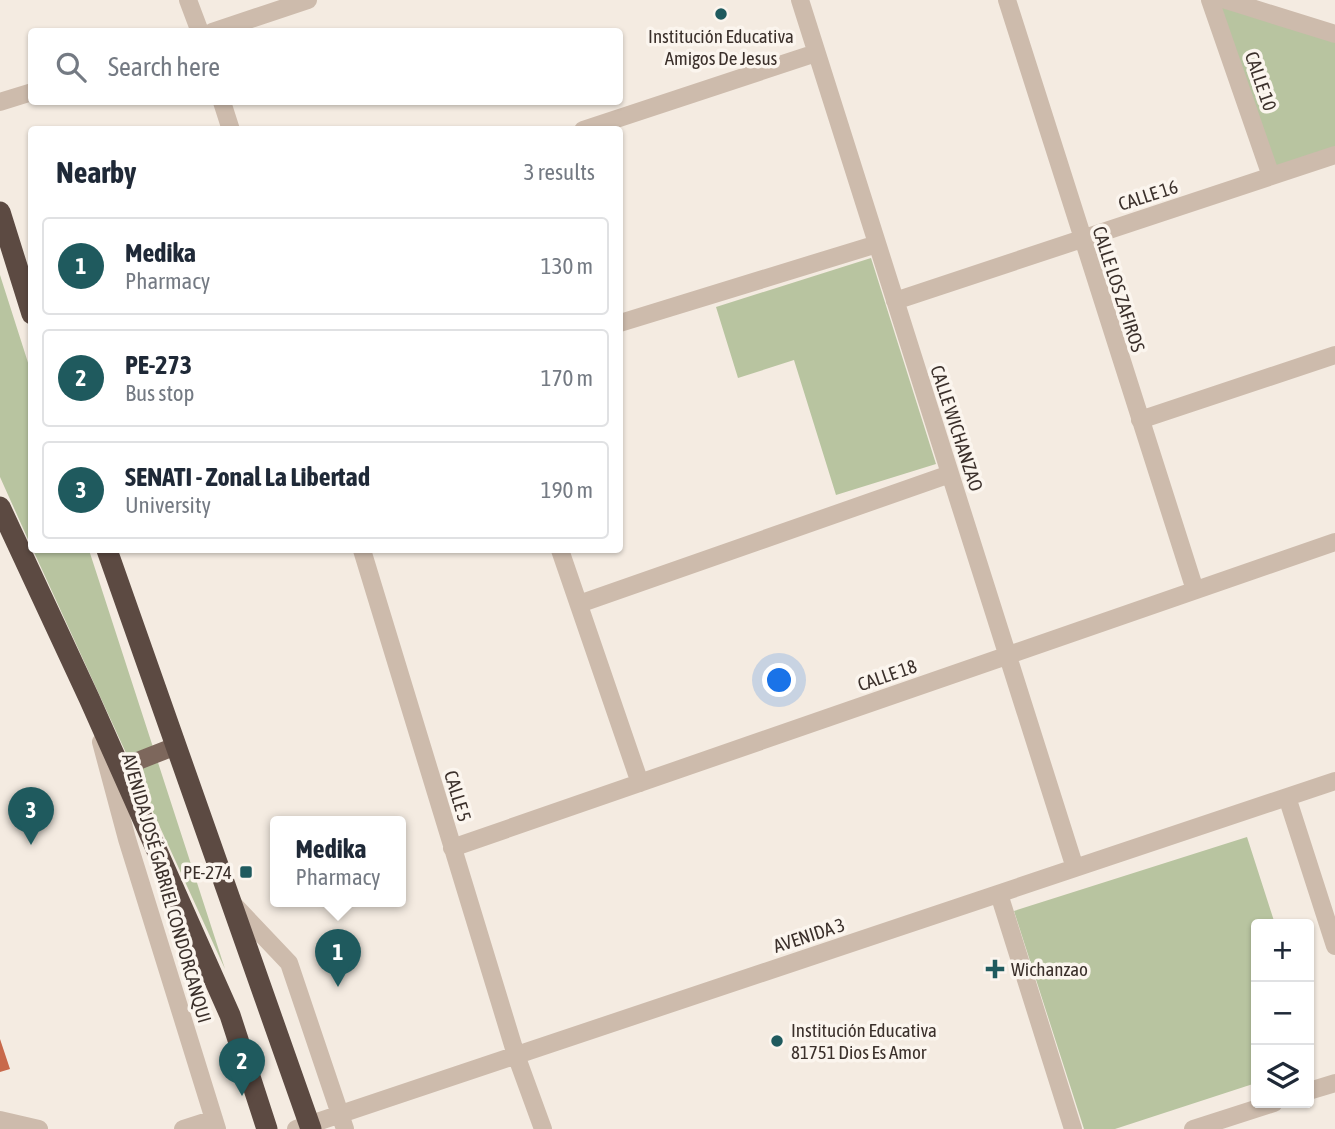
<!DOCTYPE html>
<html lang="en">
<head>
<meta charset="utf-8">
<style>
	:root { --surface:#fff; --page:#f2f2f3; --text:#1f2937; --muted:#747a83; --line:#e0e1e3; --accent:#1f5a5e }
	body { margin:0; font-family:"Asap Condensed",sans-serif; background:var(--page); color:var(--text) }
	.controls { position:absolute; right:21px; bottom:21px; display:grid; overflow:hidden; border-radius:7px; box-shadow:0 2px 5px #0004 }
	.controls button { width:63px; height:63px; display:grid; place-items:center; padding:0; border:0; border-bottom:2px solid var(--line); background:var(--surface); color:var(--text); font:35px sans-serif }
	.you { position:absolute; left:780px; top:681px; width:24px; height:24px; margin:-18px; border:5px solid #fff; border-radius:50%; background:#1a73e8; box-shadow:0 0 0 10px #1a73e833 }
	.badge { display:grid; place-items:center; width:46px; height:46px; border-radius:50%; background:var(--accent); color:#fff; font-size:23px; font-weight:700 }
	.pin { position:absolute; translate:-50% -58px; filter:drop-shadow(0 2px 4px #0008) }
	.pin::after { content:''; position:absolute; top:37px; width:24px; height:21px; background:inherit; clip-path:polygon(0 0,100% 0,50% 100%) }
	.popup { position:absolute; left:270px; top:816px; width:136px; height:91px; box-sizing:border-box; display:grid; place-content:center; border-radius:7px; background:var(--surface); filter:drop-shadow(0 2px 5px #0005); font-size:23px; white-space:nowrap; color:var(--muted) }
	.popup b { font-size:26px; color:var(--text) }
	.popup::after { content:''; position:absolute; left:50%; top:100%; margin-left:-14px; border:14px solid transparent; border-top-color:var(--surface) }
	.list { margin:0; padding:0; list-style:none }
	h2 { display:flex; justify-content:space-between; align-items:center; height:91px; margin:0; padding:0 28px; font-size:30px }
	h2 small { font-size:23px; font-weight:400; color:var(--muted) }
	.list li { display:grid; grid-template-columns:46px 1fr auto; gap:21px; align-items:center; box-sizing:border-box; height:98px; margin:0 14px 14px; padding:0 14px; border:2px solid var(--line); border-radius:7px }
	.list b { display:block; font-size:26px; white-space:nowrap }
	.list p { margin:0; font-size:23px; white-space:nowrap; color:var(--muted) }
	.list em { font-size:23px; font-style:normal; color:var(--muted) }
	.icon { flex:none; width:38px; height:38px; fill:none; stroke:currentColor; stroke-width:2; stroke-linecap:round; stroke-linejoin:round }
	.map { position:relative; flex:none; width:1335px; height:1129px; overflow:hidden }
	.search { position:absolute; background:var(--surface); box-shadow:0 2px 5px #0004; left:28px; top:28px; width:595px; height:77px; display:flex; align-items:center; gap:18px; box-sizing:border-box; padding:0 24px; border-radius:7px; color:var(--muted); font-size:26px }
	.panel { position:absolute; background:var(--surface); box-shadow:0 2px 5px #0004; left:28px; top:126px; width:595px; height:427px; border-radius:7px }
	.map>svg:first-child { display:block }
</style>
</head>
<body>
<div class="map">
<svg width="1335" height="1129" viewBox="0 0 1335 1129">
	<rect width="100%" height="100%" fill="#f4ebe1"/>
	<path fill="#b8c4a0" d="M 1210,0 L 1335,34 L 1335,155 L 1271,176 Z
		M 871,258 L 936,464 L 836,495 L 794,360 L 738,378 L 716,307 Z
		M 0,275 L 31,372 L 31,546 L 0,477 Z
		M 33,550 L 89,550 L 225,969 Z
		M 1247,837 L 1275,924 L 1256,924 L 1256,1083 L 1115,1129 L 1084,1129 L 1014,911 Z"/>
	<path fill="#c8694b" d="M 0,1039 L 10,1069 L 0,1072 Z"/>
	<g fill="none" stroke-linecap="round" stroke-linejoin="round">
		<path stroke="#cdbbac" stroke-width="18" d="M 188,0 L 200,32
			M 800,0 L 1075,868
			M 1007,0 L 1195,590
			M 1210,0 L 1271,176
			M 1226,0 L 1335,34
			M 212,32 L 308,0
			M 0,102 L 32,92
			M 222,102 L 231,130
			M 583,130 L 816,53
			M 895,301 L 1335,155
			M 620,323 L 877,244
			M 1140,420 L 1335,355
			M 362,550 L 516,1055 L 543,1129
			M 560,550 L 640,783
			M 579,604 L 950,474
			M 101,742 L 127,839 L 217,1129
			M 1287,797 L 1335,946
			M 452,848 L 1335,542
			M 999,894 L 1073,1129
			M 235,906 L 289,963 L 345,1129
			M 1309,1091 L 1335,1083
			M 0,1120 L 39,1129
			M 183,1129 L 214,1119
			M 296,1129 L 1335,781
			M 1193,1129 L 1274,1103"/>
		<path stroke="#7d675c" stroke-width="18" d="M 120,768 L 176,746"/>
		<path stroke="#5c4a42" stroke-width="21" d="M 0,212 L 32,314
			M 0,507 L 89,698 L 230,1015 L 267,1129
			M 107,550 L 311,1129"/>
	</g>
	<g fill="#1f5a5e" stroke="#fbf5ee" stroke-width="2.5">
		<circle cx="721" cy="14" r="7"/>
		<rect x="239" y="865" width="14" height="14" rx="3.5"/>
		<path d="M991.5 958.5h7v7h7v7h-7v7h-7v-7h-7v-7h7z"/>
		<circle cx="777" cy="1041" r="7"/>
	</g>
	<g text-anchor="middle" stroke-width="7" stroke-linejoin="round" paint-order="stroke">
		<g font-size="19" fill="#3b302b" stroke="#fbf5ee" text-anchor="start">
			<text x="721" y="43" text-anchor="middle">Institución Educativa<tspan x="721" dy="22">Amigos De Jesus</tspan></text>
			<text x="232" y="879" text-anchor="end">PE-274</text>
			<text x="1011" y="976">Wichanzao</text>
			<text x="791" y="1037">Institución Educativa<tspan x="791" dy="22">81751 Dios Es Amor</tspan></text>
		</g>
		<g font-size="19" fill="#3b302b" stroke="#fbf5ee">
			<text transform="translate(1261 81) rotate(71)" y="7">CALLE 10</text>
			<text transform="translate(1148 195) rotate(-18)" y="7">CALLE 16</text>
			<text transform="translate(1119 289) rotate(72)" y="7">CALLE LOS ZAFIROS</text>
			<text transform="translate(957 428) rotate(72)" y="7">CALLE WICHANZAO</text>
			<text transform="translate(887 675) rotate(-19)" y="7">CALLE 18</text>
			<text transform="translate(458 796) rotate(73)" y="7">CALLE 5</text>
			<text transform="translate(167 888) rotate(74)" y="7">AVENIDA JOSÉ GABRIEL CONDORCANQUI</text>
			<text transform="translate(809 935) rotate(-18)" y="7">AVENIDA 3</text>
		</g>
	</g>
</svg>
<div class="controls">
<button>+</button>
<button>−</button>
<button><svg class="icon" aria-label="layers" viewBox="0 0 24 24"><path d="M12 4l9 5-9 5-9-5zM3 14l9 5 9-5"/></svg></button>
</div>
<div class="you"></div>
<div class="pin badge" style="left:338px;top:987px">1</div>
<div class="popup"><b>Medika</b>Pharmacy</div>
<div class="pin badge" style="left:242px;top:1096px">2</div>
<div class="pin badge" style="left:31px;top:845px">3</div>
<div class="search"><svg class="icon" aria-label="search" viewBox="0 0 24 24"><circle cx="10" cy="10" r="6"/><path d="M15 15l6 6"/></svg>Search here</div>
<section class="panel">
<h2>Nearby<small>3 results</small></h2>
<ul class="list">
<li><span class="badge">1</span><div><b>Medika</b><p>Pharmacy</p></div><em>130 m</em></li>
<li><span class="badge">2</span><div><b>PE-273</b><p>Bus stop</p></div><em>170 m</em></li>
<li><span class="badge">3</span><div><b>SENATI - Zonal La Libertad</b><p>University</p></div><em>190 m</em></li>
</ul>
</section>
</div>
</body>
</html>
